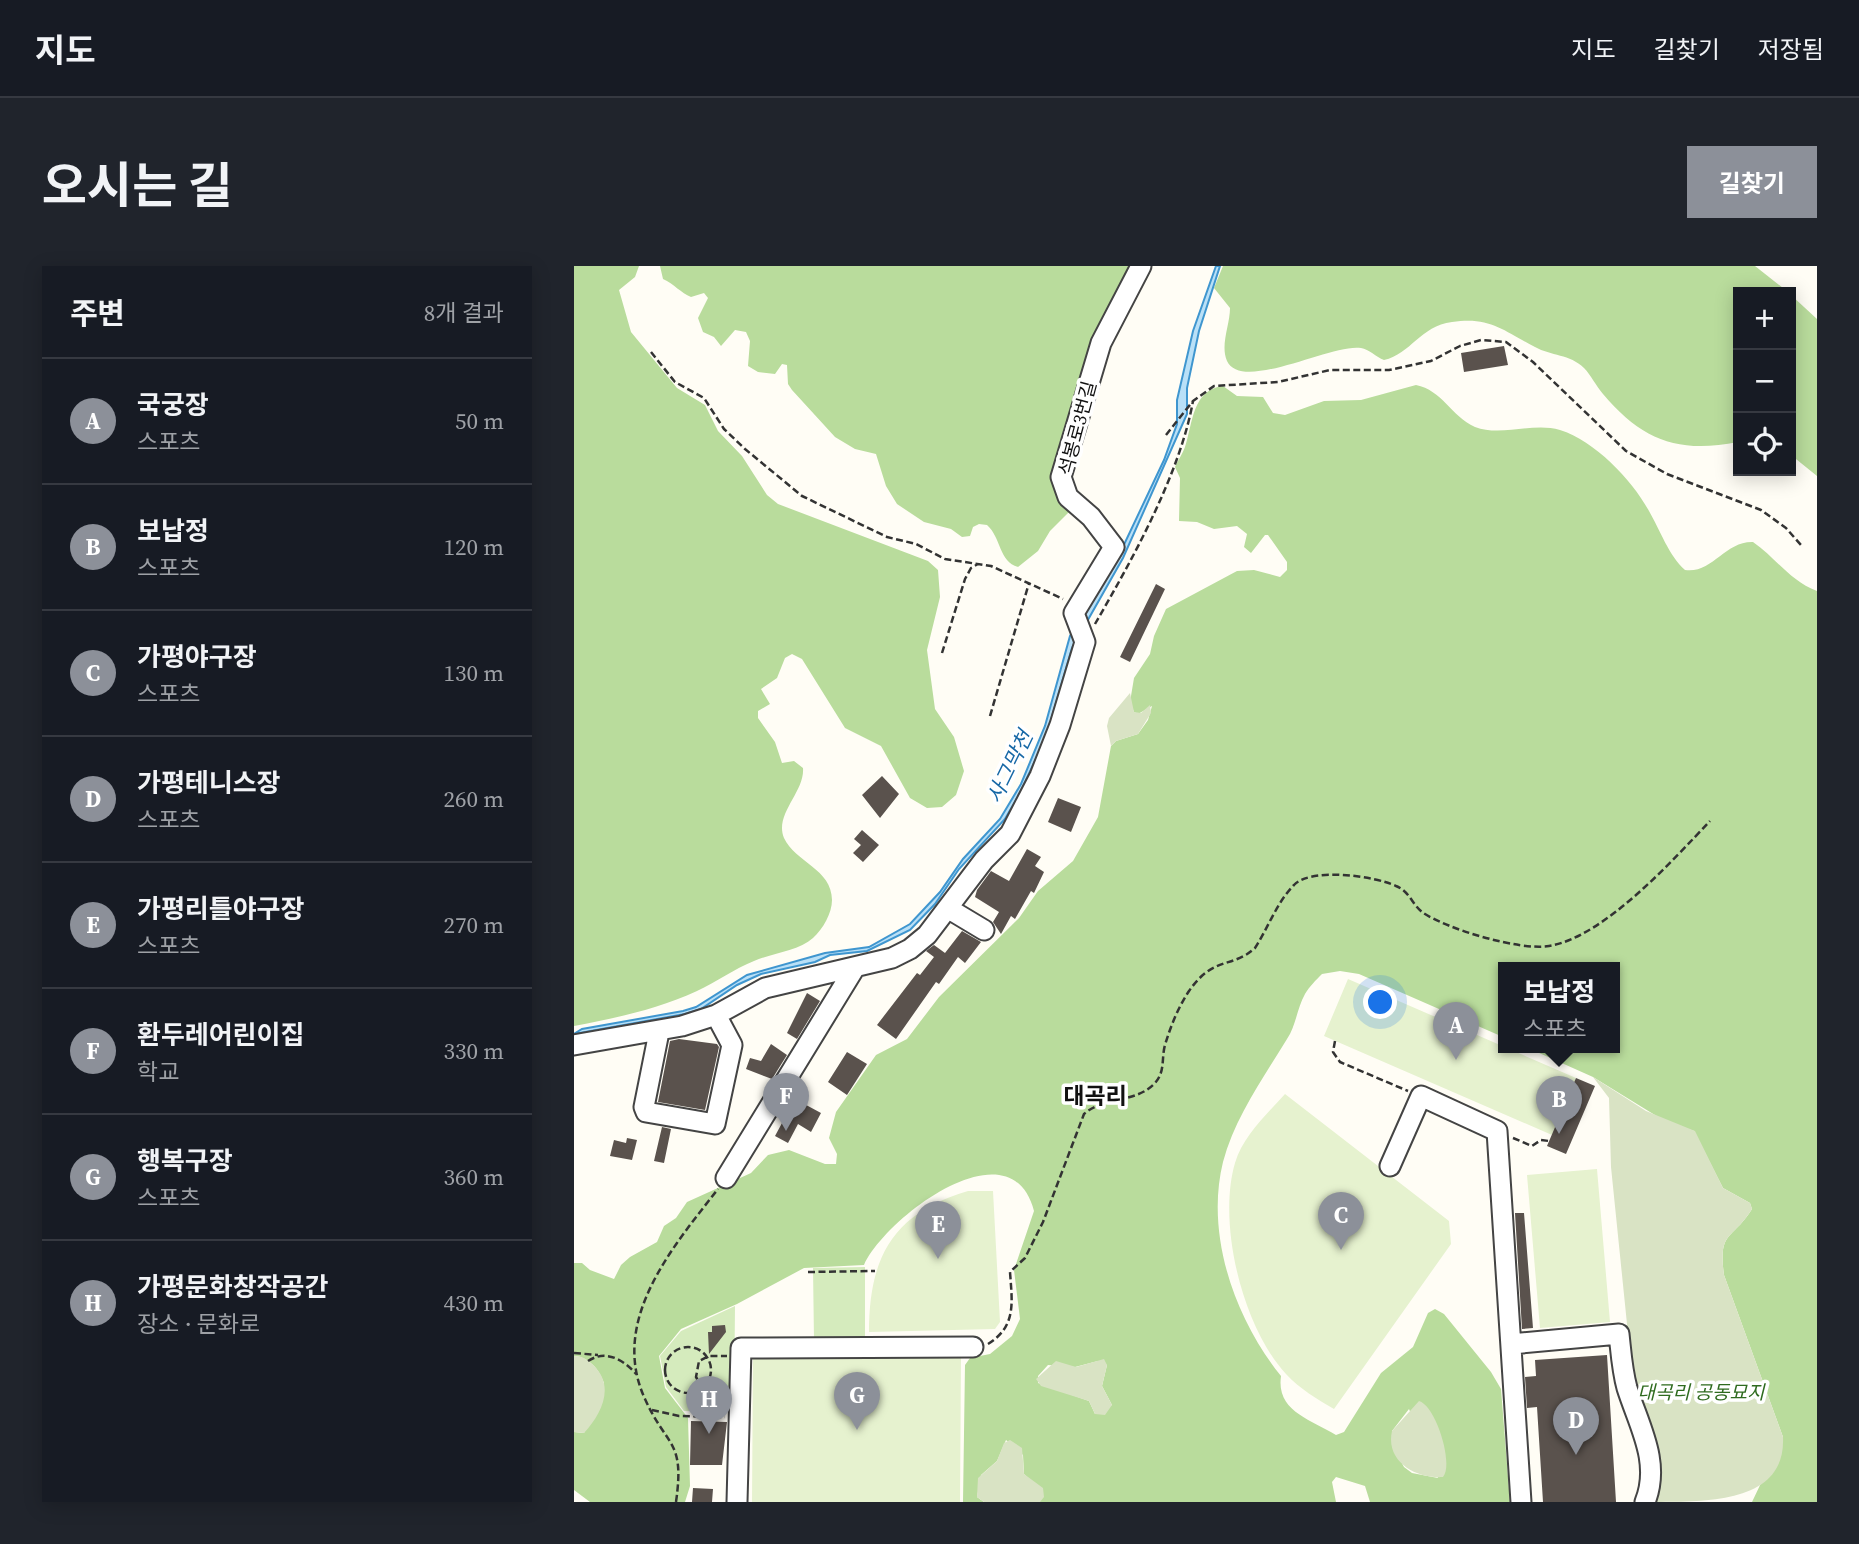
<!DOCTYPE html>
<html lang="ko">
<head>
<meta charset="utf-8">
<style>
	:root { --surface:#171b24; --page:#20242c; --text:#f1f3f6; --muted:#9ea1a6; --line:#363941; --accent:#8c9099 }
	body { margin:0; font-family:"Source Serif 4","Noto Sans KR",serif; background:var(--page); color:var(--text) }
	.controls { position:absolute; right:21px; top:21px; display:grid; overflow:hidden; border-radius:0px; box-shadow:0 4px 18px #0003 }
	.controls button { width:63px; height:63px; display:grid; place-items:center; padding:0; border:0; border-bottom:2px solid var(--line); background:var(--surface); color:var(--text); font:35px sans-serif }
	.you { position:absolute; left:807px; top:737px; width:24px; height:24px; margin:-18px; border:5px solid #fff; border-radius:50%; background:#1a73e8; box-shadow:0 0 0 10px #1a73e833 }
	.badge { display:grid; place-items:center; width:46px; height:46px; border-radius:50%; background:var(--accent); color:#fff; font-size:23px; font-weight:700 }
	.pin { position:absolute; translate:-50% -58px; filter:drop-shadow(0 2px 4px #0008) }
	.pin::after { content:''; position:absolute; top:37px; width:24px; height:21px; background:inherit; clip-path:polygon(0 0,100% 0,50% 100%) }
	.popup { position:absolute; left:924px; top:696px; width:122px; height:91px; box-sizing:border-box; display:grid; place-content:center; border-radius:0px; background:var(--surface); filter:drop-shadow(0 2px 5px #0005); font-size:23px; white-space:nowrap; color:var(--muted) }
	.popup b { font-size:26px; color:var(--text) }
	.popup::after { content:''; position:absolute; left:50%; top:100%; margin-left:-14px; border:14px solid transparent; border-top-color:var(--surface) }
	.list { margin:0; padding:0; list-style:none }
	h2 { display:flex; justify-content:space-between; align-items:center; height:91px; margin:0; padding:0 28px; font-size:30px }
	h2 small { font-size:23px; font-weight:400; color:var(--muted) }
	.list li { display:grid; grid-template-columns:46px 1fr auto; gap:21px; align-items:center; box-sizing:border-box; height:126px; padding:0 28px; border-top:2px solid var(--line) }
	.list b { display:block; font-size:26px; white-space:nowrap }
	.list p { margin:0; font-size:23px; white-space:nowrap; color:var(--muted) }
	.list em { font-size:23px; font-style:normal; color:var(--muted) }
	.icon { flex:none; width:38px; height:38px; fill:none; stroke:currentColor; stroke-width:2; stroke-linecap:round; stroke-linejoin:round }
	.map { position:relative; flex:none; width:1243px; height:1236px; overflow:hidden; border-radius:0px }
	header { display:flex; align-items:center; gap:42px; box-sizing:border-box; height:98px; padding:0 35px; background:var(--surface); border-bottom:2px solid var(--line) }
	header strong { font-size:33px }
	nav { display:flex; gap:38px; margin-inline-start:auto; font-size:24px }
	.intro { display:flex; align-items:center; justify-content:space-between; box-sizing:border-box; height:168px; padding:0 42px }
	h1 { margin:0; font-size:49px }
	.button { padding:18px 32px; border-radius:0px; background:var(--accent); color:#fff; font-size:24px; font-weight:700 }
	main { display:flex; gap:42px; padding:0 42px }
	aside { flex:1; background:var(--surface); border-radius:0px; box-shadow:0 4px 18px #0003 }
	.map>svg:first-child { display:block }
</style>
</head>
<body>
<header>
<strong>지도</strong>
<nav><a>지도</a><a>길찾기</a><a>저장됨</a></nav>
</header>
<div class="intro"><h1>오시는 길</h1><a class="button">길찾기</a></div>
<main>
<aside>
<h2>주변<small>8개 결과</small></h2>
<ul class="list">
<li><span class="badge">A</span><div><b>국궁장</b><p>스포츠</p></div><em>50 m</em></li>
<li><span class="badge">B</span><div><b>보납정</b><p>스포츠</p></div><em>120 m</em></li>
<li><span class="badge">C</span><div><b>가평야구장</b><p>스포츠</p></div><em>130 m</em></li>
<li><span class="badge">D</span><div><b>가평테니스장</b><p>스포츠</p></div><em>260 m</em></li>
<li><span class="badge">E</span><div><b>가평리틀야구장</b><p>스포츠</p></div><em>270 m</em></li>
<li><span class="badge">F</span><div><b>환두레어린이집</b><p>학교</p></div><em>330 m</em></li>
<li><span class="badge">G</span><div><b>행복구장</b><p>스포츠</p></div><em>360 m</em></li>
<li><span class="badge">H</span><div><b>가평문화창작공간</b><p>장소 · 문화로</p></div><em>430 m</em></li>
</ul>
</aside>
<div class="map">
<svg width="1243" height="1236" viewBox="0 0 1243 1236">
	<rect width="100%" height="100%" fill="#fffdf5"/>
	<path fill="#d5ebbd" d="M 291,1001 L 291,1074 L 240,1074 L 239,1002 Z
		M 161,1040 L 160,1145 L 110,1145 L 92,1121 L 86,1090 L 107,1065 Z"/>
	<path fill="#b9dc9c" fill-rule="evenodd" d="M 0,0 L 65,0 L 61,11 L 45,24 L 57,66 L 103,122 L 131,139 L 144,165 L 168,190 L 193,229 L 204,238 L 354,295 L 364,304 L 366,331 L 353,384 L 361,443 L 380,471 L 390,505 L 382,529 L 368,541 L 353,542 L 336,532 L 307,480 L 271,462 L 228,393 L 218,388 L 211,392 L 203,412 L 187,423 L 196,438 L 184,445 L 184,452 L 201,476 L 208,497 L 220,495 L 229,502 C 231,526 200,548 210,572 C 221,596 258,603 258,634 C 258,647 249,663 239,672 C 225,685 198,687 180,695 C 160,703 142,716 123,725 C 84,743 42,752 0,760 Z
		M 86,0 L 559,0 L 491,179 L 495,246 L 476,265 L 464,285 L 444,301 C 425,296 427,271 413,259 L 405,258 L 399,261 L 396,270 L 388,271 L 377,263 L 350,256 L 323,238 L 312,220 L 302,188 L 281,183 L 261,171 L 218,124 L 214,118 L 213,99 L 208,98 L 201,108 L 184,106 L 174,100 L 176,75 L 172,66 L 161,64 L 147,80 L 140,71 L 129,66 L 124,52 L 134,32 L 130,27 L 117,31 C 107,27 100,18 89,13 Z
		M 649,0 L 1181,0 L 1214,26 L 1164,26 L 1164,176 C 1104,188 1068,174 1029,128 C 1022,120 1017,109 1010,102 C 996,88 977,90 961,81 C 930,65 916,50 878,56 C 846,60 837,88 810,94 C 802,91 795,83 787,82 C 758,77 668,127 653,95 C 646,79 656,59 656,42 L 640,22 Z
		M 1217,29 L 1243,53 L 1243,210 L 1217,189 Z
		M 842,119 C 868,124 877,150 901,161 C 927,171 959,156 986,164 C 1021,175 1058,214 1075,245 C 1086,264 1095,290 1111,304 C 1138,308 1151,275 1179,276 C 1202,292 1216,315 1243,325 L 1243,1236 L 1178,1236 L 1209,1171 L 1150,1009 C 1144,964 1158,975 1178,943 L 1176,937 L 1149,922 L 1120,865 L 1089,854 L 1019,811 L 954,782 L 1041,782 L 1041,702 L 929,702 L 929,771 L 785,708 L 766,705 L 748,708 C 742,714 735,721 731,728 C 723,742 722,760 713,773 C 690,811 661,851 649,896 C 631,969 661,1053 707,1110 C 702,1145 736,1153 762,1169 L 770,1166 L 807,1107 L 839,1081 L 854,1047 L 861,1043 L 870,1048 L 917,1106 L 927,1123 L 936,1236 L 796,1236 L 791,1220 L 762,1211 L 758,1216 L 762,1236 L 466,1236 L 458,1216 L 450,1208 L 449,1189 L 432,1174 L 423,1195 L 407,1209 L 403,1231 L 410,1236 L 389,1236 L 391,1099 L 396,1092 L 416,1088 L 438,1070 L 446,1053 L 440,1004 L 460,945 C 437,856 311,952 290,999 L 230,1002 L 163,1038 L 107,1063 L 85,1090 L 91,1122 L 114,1152 L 116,1220 L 111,1236 L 16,1236 L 0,1224 L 0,1166 L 10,1167 L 30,1117 C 25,1103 15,1091 0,1090 L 0,997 L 8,997 L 16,1004 L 40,1013 L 47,999 L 56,991 L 83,976 L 90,960 L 102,952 L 113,936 L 177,907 L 194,889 L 215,884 L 251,898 L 262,898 L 263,888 L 255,872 L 262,846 L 302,789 L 333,773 L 365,731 L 445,652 L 464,625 L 499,595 L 524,551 L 537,480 L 542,475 L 564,468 L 574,454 L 578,440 L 564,448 L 560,446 L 556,436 L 560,412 L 576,388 L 580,370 L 592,343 L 663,305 L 680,304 L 706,311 L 713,304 L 713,296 L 694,269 L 691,269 L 677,287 L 670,281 L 673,268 L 663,260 L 640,263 L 623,256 L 605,255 L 606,212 L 601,201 C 604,194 608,189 611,181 C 619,157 618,124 649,120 L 663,130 L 689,131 L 699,147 L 711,149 L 750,135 L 787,134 ZM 524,1095 L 533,1099 L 528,1120 L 538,1139 L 521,1148 L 515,1135 L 464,1117 L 464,1110 L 474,1099 L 501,1101 ZM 835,1143 L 864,1212 L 838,1207 L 830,1201 L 818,1179 L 818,1165 Z"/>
	<path fill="#d9e3c4" d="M 556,427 L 560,446 L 567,447 L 576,439 L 577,447 L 564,468 L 542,475 L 537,480 L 533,460 L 535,452 Z
		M 1019,811 L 1072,845 L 1121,865 L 1149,922 L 1176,937 L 1178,943 C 1158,975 1144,964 1150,1009 L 1209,1171 C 1212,1236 1138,1236 1077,1236 L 1053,1092 L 1053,1058 L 1037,901 L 1035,832 Z
		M 0,1090 C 9,1090 12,1093 19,1099 C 42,1120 27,1149 10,1167 L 0,1166 Z
		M 530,1093 L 533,1099 L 528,1120 L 538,1139 L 531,1149 L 521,1148 L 515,1135 L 467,1120 L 462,1113 L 482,1095 L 502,1101 Z
		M 845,1135 C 862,1140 880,1198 869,1211 C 843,1213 811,1196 818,1165 Z
		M 436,1174 L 448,1182 L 450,1208 L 469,1222 L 470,1231 L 466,1236 L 410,1236 L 403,1231 L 404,1212 L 423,1195 L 430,1177 Z"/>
	<path fill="#e6f2cf" d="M 774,713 L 1002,812 L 978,869 L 750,770 Z
		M 711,828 L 875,955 L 877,978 L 760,1143 C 743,1133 726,1123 712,1108 C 669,1062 643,958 661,897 C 669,870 693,848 711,828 Z
		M 1023,903 L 1036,1056 L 966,1062 L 953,909 Z
		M 394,925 L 419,925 L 426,1056 L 421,1063 L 295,1066 C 295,991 319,947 394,925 Z
		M 179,1090 L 387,1092 L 386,1236 L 178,1236 Z"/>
	<path fill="#b9e0f7" stroke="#3f96cf" stroke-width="2" d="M 642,0 L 646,0 L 625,65 L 613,122 L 613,148 L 549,292 L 498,382 L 472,471 L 446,527 L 431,553 L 385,603 L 361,638 L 336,664 L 293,685 L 256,689 L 241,696 L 187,708 L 163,719 L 127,743 L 111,748 L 0,768 L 8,763 L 109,745 L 122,741 L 173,709 L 251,687 L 295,681 L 336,658 L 366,626 L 389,593 L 426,553 L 447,518 L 471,460 L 496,370 L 547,285 L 590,194 L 603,158 L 603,134 L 619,65 Z"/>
	<path fill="#5a524d" d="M 930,80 L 934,99 L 890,106 L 887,87 Z
		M 582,318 L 591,323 L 556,396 L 546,391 Z
		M 308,510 L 325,528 L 306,552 L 288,529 Z
		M 484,532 L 507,541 L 497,566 L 474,556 Z
		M 288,564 L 305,579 L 289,596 L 279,587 L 287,579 L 280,573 Z
		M 453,583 L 467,591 L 461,600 L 470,606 L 460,627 L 457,625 L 441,653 L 437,650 L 427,668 L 419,656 L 425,646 L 401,631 L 403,624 L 417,605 L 435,615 Z
		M 388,665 L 407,676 L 391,697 L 384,691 L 365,718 L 362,716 L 322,773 L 303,759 L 343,707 L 346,709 L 360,691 L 352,685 L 360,679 L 371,687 Z
		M 233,727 L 246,735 L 223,773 L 213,767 Z
		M 105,773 L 143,778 L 145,781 L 131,844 L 84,836 L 96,775 Z
		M 197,778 L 213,789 L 198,813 L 172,803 L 176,792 L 187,795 Z
		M 273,786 L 293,798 L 273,829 L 254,816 Z
		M 1002,812 L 1021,820 L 992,888 L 973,880 Z
		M 221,833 L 247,847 L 237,866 L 224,858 L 214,877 L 201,870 Z
		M 88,861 L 97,863 L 90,897 L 80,895 Z
		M 53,872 L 63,874 L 58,894 L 36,890 L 40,874 L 52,877 Z
		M 941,947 L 950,947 L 959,1062 L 948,1063 Z
		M 151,1059 L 152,1066 L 135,1088 L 134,1066 L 138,1066 L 138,1060 Z
		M 1033,1089 L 1042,1236 L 969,1236 L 963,1141 L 953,1142 L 951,1111 L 962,1110 L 961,1094 Z
		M 117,1155 L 153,1156 L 148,1199 L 116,1199 Z
		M 119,1222 L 139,1223 L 138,1236 L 118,1236 Z"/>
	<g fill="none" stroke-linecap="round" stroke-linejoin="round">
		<defs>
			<path id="minor" d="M 375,643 L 410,664
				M 85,766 L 70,841 L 72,846 L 141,858 L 158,779 L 142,749
				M 0,779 L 108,760 L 142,749 L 191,722 L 318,692 L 336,683 L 353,669 L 410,594 L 436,568 L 466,510 L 486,459 L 511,376 L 500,347 L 540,281 L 517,251 L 494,231 L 487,211 L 527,77 L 567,0
				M 816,900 L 847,830 L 923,865 L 947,1236
				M 152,912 L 280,703
				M 937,1078 L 1045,1068 C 1047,1086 1048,1104 1053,1122 C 1065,1160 1087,1196 1071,1236
				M 163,1236 L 167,1082 L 399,1081"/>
		</defs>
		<use href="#minor" stroke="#444" stroke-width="23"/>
		<path stroke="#333" stroke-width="2.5" stroke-dasharray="7 3.5" stroke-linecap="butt" d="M 77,86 L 101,116 L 130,132 L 150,163 L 171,183 L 228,230 L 313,271 L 342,278 L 371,293 L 417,300 L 489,333
			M 592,169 L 619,135 L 640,120 L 704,116 L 756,104 L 815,104 L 857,95 L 886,80 L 907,74 L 932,76 L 959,96 L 1052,185 L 1093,208 L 1187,244 L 1212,262 L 1227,279
			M 521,358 C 558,294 606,208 619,135
			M 368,387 L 391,313 L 397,302 L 404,298
			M 416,450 L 455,317
			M 761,775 L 759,786 L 766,796 L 834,825
			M 939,872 L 958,880 L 967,874 L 975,875
			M 234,1006 L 301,1005
			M 414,1078 C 443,1060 438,1036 436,1006 L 451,992 L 469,956 L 510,848 C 529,831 560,837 579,819 C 592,807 587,793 591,779 C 597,759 604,742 615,725 C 640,689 658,703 681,682 C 694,662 703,636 720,619 C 737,601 801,610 822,620 C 835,625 838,638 848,646 C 872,663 946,685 975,680 C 1030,671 1098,595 1136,555
			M91 1104a23 23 0 1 1 46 0a23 23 0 1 1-46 0Z
			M 0,1087 L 24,1089
			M 14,1095 C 32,1083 50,1094 62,1108
			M 132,1118 L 125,1116 L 122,1111 L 125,1095 L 135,1090 L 153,1090
			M 78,1144 L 105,1150 L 151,1151
			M 102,1236 C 111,1173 93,1182 71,1133 C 35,1055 98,982 144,923"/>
		<use href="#minor" stroke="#fff" stroke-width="19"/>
	</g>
	<g text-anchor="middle" stroke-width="7" stroke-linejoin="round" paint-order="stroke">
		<g font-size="19" fill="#111" stroke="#fff">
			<text transform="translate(503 162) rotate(-75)" y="7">석봉로3번길</text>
		</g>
		<g font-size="19" font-style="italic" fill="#2f6b1f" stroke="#fff">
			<text x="1127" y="1133">대곡리 공동묘지</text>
		</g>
		<g font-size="21" font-style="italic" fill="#1768a6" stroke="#fff">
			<text transform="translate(436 501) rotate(-64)" y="7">사그막천</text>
		</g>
		<g font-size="23" font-weight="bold" fill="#111" stroke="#fff">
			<text x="521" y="838">대곡리</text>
		</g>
	</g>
</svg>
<div class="controls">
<button>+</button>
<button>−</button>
<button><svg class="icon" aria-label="locate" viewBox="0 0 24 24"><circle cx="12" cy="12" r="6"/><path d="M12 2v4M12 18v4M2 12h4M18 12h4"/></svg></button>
</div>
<div class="you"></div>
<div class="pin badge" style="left:882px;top:794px">A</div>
<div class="pin badge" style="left:985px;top:868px">B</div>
<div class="popup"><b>보납정</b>스포츠</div>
<div class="pin badge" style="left:767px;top:984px">C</div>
<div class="pin badge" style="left:1002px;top:1189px">D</div>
<div class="pin badge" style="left:364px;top:993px">E</div>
<div class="pin badge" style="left:212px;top:865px">F</div>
<div class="pin badge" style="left:283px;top:1164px">G</div>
<div class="pin badge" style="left:135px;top:1168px">H</div>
</div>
</main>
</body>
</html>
